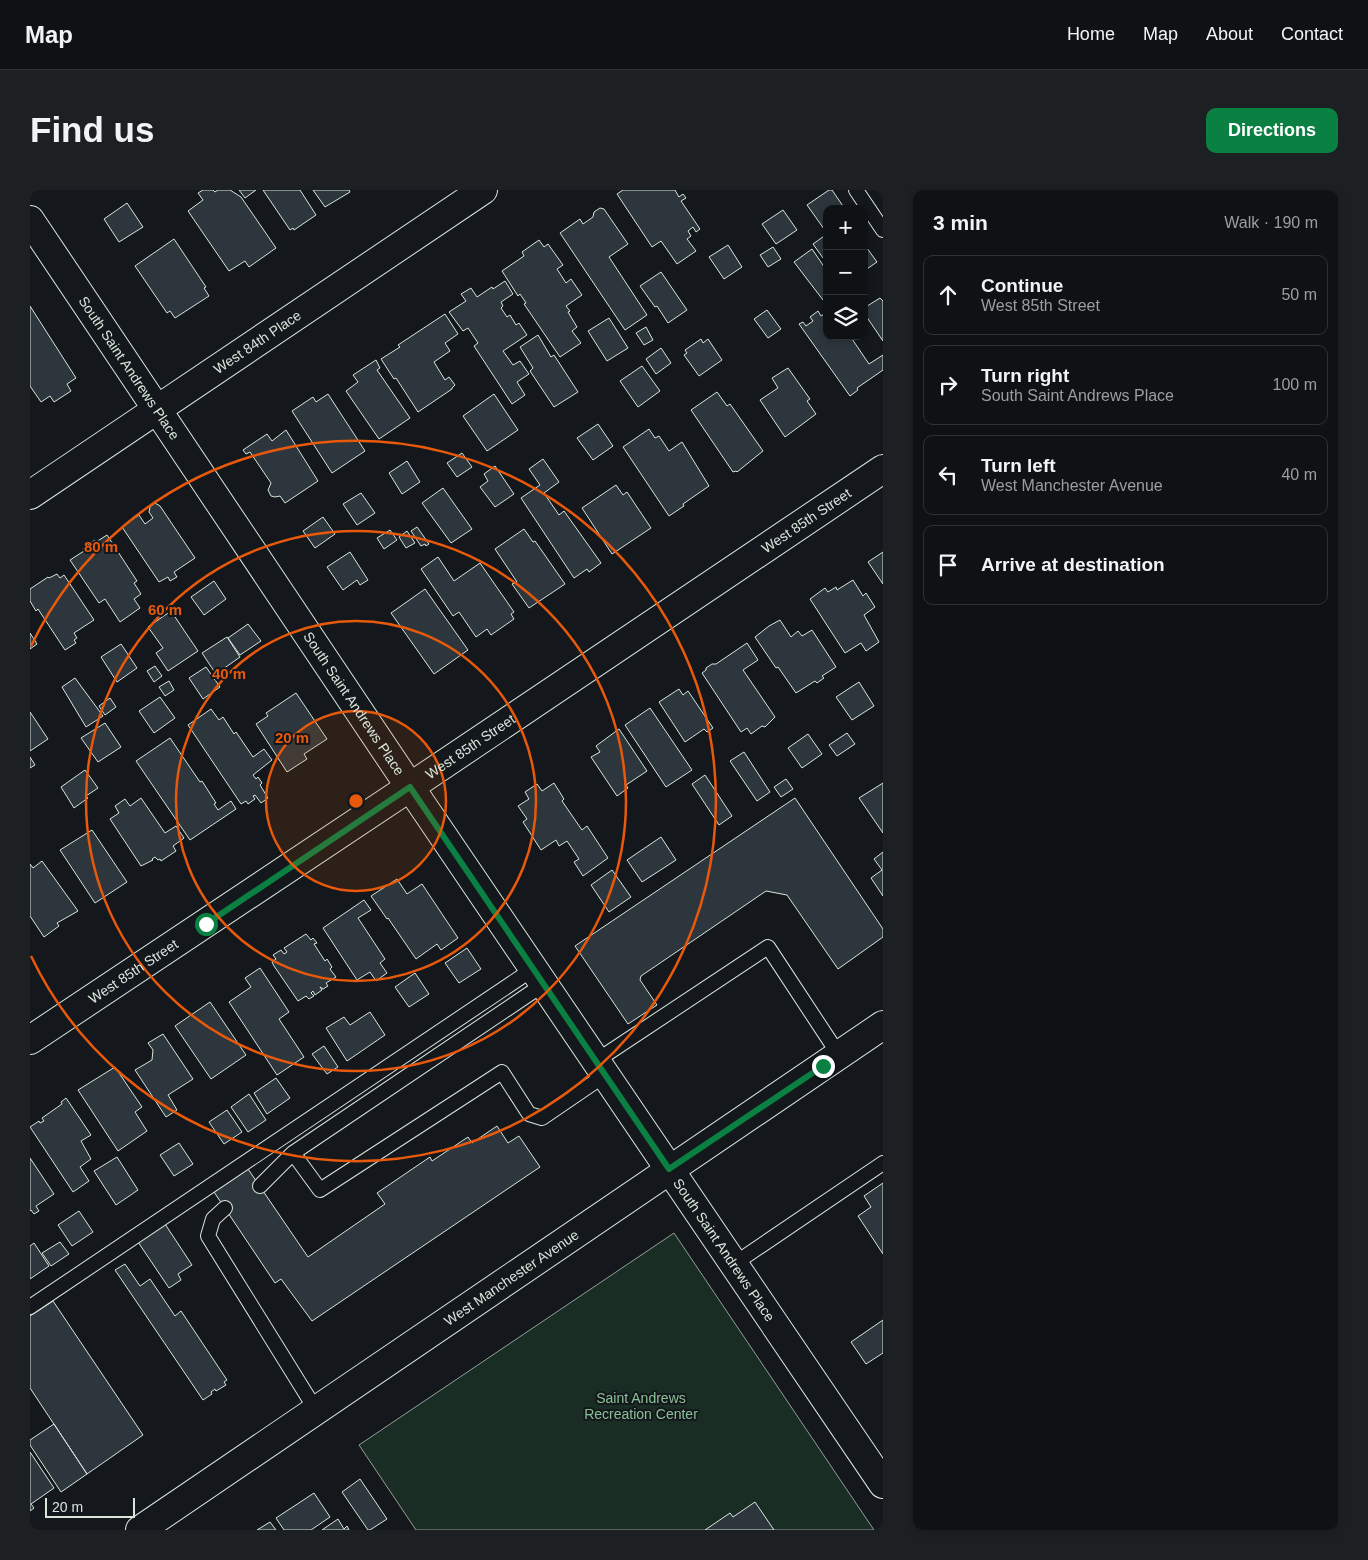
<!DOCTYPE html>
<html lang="en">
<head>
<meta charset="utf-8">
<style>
	:root { --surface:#0f1215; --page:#1d2022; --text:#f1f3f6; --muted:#9b9ea0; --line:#2f3234; --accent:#0b8043 }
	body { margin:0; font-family:Arial,sans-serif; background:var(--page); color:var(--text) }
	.controls { position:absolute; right:15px; top:15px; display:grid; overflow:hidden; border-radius:10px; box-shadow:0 2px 8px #0003 }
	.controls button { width:45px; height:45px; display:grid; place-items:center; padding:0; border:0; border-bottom:1px solid var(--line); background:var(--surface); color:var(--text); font:25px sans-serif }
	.scale { position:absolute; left:15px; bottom:12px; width:90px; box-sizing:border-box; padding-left:5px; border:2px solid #d8e6dc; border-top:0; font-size:14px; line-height:18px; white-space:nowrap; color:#d8e6dc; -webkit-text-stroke:4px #14181c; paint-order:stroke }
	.stop { position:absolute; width:15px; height:15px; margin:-11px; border:4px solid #0b8043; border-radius:50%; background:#fff }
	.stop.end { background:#0b8043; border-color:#fff; box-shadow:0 1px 5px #0008 }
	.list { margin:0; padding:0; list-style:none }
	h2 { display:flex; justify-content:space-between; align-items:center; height:65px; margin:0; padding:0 20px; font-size:21px }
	h2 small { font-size:16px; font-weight:400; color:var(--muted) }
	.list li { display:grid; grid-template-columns:32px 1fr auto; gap:15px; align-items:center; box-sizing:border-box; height:80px; margin:0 10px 10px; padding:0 10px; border:1px solid var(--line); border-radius:10px }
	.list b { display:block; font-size:19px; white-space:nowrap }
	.list p { margin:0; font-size:16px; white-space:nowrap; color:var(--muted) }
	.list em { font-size:16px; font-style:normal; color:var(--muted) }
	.icon { flex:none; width:28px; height:28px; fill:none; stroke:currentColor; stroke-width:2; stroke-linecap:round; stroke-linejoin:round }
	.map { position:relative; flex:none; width:853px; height:1340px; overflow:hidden; border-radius:10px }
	header { display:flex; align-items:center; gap:30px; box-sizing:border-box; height:70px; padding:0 25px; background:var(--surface); border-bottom:1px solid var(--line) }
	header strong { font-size:24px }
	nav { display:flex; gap:28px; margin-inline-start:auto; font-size:18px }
	.intro { display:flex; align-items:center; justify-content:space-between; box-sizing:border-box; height:120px; padding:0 30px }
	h1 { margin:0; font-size:35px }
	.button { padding:12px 22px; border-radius:10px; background:var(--accent); color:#fff; font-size:18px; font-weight:700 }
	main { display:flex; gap:30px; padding:0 30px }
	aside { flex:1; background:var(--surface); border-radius:10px; box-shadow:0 2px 8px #0003 }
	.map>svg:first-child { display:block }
</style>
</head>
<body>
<header>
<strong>Map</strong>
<nav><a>Home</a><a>Map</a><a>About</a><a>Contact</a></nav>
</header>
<div class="intro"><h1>Find us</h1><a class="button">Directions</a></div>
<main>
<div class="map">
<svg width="853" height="1340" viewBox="0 0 853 1340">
	<rect width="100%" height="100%" fill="#14181c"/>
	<path fill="#1a2d24" stroke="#939e99" d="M 644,1043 L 844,1340 L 386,1340 L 329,1255 Z"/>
	<path fill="#2c363c" stroke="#d8e6dc" d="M 173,0 L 183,0 L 185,2 L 188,0 L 200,0 L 211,7 L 246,58 L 219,77 L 215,71 L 199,81 L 158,21 L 173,10 L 168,3 Z
		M 209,0 L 226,0 L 215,8 Z
		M 233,0 L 270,0 L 286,25 L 264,40 L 263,38 L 260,40 Z
		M 283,0 L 319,0 L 320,2 L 295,17 Z
		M 593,0 L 645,0 L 649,7 L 653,4 L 656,8 L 651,11 L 670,39 L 666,42 L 663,37 L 658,41 L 661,46 L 657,49 L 666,61 L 647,74 L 631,51 L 622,57 L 587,4 Z
		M 799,0 L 802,0 L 815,19 L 797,19 L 797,37 L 794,39 L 777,15 Z
		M 97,13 L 113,37 L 89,52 L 74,29 Z
		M 570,18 L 574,19 L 598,54 L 579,67 L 617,125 L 595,140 L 530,43 L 550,29 L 553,34 L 563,27 L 564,22 Z
		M 753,20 L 767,40 L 746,54 L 732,34 Z
		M 797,44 L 797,66 L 793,68 L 783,54 Z
		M 144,49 L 176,97 L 174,98 L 179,106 L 145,128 L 140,121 L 137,123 L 105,76 Z
		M 509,50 L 514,57 L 518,54 L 533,75 L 527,79 L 536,93 L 541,89 L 552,105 L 536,116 L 540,121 L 538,122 L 547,137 L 542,141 L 551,153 L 530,167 L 494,114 L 496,113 L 490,104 L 488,106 L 472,81 L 494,66 L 492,62 Z
		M 834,54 L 847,72 L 834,81 Z
		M 698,55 L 712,77 L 694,89 L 679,67 Z
		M 743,57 L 751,69 L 738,77 L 730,65 Z
		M 782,59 L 797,81 L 797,108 L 793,110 L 764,72 Z
		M 631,82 L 657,120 L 638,133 L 627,116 L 625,117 L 610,96 Z
		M 475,91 L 483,104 L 471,112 L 473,116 L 471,118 L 477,127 L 480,125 L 486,135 L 489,133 L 497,145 L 473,161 L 483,175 L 490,171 L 499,184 L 487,192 L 495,205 L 482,214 L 444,156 L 448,153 L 438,138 L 433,141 L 419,122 L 436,111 L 431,104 L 441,98 L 447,107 L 462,97 L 463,99 Z
		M 850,108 L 853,111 L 853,151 L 834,123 L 834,118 Z
		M 0,116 L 46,188 L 37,194 L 41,201 L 24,212 L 20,206 L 11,212 L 0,196 Z
		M 737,120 L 751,139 L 738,148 L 724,129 Z
		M 788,121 L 791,126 L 797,122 L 797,146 L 820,146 L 839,174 L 853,165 L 853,180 L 827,198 L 828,200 L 820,206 L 769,134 L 773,132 L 776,136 L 783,131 L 780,127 Z
		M 415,124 L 428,144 L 415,153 L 420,161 L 404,172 L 415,190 L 419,187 L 425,195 L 422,198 L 422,199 L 388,222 L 366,188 L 364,189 L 351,169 L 370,157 L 368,155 Z
		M 579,128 L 598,158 L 577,171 L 558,141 Z
		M 616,137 L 623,150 L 614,155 L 606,143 Z
		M 508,145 L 521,167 L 524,165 L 548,202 L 524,217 L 500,181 L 503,178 L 490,157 Z
		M 671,149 L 673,153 L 678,149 L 692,170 L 669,186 L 654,165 L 657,163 L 655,160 Z
		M 631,158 L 641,173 L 626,184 L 616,169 Z
		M 346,170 L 350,178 L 347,180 L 380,228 L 349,249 L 316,201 L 328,192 L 323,185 Z
		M 612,176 L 630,201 L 608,217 L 590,191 Z
		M 758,178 L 780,209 L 777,211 L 786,224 L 755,247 L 730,210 L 748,198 L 742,188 Z
		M 687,202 L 697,216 L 700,214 L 733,261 L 707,282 L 706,281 L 703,282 L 661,220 Z
		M 298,204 L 335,261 L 302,283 L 262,221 L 283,207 L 286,212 Z
		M 464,204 L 488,240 L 457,261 L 433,226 Z
		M 568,234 L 583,256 L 563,270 L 547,248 Z
		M 619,239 L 625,248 L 629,246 L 639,261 L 652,252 L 679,296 L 653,314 L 654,316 L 639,326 L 593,257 Z
		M 256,240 L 288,291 L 255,313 L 250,306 L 245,307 L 241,306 L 238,300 L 241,293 L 220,262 L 216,264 L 213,260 L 237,244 L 242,251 Z
		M 432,263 L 442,277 L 427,287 L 417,273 Z
		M 513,269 L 529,292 L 514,303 L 529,325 L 534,321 L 571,373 L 559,382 L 557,379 L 544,388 L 491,308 L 510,295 L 499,279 Z
		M 377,271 L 390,292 L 372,304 L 359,283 Z
		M 465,276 L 484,304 L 465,317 L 450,297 L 458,291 L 454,284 Z
		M 586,295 L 593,305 L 597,302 L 621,338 L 582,364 L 552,318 Z
		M 413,298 L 442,339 L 421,353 L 392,313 Z
		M 331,303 L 345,323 L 327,335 L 313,314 Z
		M 125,313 L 130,316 L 165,368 L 144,382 L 147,387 L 140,391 L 138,387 L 129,392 L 92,337 L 109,325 L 115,334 L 123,328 L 119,322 L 120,317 Z
		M 293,327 L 305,344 L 285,358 L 273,341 Z
		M 387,337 L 399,354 L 396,356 L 395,354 L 391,356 L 381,341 Z
		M 494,339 L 503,352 L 505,351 L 535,394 L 499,418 L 482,394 L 487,392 L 465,359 Z
		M 360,340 L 367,350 L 354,359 L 347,348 Z
		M 377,341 L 385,353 L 376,358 L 369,347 Z
		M 77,345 L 107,391 L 104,393 L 111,404 L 104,409 L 110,418 L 90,432 L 75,409 L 69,413 L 40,370 L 54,361 L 53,358 L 65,350 L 66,352 Z
		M 320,362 L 338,390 L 330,395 L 327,390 L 313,400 L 297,377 Z
		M 853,362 L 853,394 L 838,372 Z
		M 408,367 L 424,391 L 450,373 L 484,422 L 481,424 L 484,429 L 461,445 L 457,439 L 446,447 L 429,422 L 423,426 L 391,379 Z
		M 27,384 L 30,388 L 34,385 L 64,430 L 44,443 L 47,448 L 44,450 L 46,453 L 35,460 L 8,419 L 6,421 L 0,411 L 0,399 L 18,387 L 19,388 Z
		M 823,390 L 833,406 L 836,403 L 845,417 L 834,425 L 849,452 L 836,461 L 831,453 L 815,463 L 780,409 L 795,398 L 798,402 L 806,397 L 807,400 Z
		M 184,391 L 196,409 L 174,425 L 161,407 Z
		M 395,399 L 438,460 L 404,484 L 361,423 Z
		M 141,421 L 168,461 L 138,481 L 126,463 L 133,458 L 118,437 Z
		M 750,430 L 761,447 L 768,441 L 772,446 L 782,440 L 806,477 L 792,486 L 794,488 L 787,493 L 785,491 L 766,503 L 748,477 L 746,478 L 725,447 L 739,436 Z
		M 218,434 L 231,451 L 210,465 L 198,448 Z
		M 0,443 L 7,454 L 0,459 Z
		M 197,447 L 210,467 L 186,484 L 172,463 Z
		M 717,453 L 728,470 L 713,480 L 745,527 L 735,537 L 732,536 L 721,544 L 717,538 L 711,542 L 672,483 L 676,480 L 676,478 L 682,474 L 686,474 Z
		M 91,454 L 107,478 L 87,492 L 71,467 Z
		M 125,476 L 132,486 L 124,492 L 117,481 Z
		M 176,477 L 190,497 L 173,509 L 159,488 Z
		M 45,488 L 73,526 L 56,537 L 32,497 Z
		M 139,491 L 144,500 L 135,506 L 129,497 Z
		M 829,492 L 844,516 L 822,530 L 806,507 Z
		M 649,499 L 653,505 L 658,501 L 683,538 L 677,542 L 674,539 L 655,552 L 629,512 Z
		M 266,503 L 297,549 L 274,564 L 277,569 L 257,582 L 226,534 L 238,526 L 236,523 Z
		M 130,507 L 145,528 L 124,543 L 109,521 Z
		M 80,508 L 86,517 L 75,525 L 69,516 Z
		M 620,518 L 662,580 L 636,597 L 595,535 Z
		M 181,519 L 189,530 L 193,527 L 204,544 L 206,542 L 223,567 L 234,559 L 242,570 L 223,585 L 226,589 L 228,587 L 232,593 L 230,595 L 238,608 L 231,613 L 225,605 L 223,606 L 225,609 L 218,614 L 216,611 L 211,614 L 158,535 Z
		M 0,522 L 18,549 L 0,561 Z
		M 75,533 L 91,557 L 68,572 L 51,548 Z
		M 589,539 L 617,581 L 596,595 L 598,598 L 587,606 L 561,567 L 570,562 L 566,556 Z
		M 817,543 L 825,554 L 807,566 L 799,555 Z
		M 778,544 L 792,564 L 772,578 L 758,558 Z
		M 140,548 L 170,592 L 172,591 L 186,613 L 184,614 L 188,620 L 201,611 L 206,619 L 160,650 L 106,571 Z
		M 714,562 L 740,602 L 727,611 L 700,571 Z
		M 0,567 L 5,575 L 0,578 Z
		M 55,580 L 68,598 L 56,606 L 58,608 L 44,618 L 31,597 Z
		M 675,585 L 702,626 L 689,635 L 662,594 Z
		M 756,589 L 763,599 L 751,607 L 744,597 Z
		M 524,593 L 534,609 L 532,611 L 552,640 L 557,636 L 578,668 L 553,686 L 544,672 L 549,669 L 537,651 L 529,656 L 526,650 L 511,660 L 493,632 L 497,629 L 488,616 L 499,609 L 495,602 L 507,594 L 512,601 Z
		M 853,593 L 853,643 L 829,608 Z
		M 111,608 L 135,643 L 146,636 L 154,648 L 143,656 L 146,661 L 131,671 L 130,669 L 128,670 L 125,667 L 122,669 L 123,670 L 111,676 L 80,629 L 89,623 L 85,616 L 95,609 L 100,616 Z
		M 765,608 L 853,739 L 853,747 L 808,779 L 757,705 L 736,701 L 611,786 L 610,790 L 627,815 L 598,834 L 545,756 Z
		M 62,640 L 97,692 L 65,713 L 30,660 Z
		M 631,647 L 646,670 L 612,692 L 597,670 Z
		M 853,662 L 853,706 L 841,688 L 852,680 L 844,669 Z
		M 12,671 L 48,721 L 27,733 L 29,736 L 14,747 L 0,726 L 0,674 L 3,678 Z
		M 582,680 L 601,707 L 579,722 L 561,695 Z
		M 367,689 L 377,704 L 392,694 L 428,748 L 411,760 L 407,754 L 386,769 L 358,728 L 357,729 L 341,706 Z
		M 334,710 L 341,720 L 328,728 L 355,769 L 350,773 L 357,783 L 346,791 L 340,782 L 327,790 L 293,738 Z
		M 276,744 L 281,750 L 283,748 L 287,753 L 284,754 L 295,771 L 297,769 L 302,777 L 300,779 L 306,787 L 296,793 L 298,796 L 293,799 L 290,797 L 292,800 L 285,805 L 283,801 L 281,803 L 284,806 L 279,809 L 276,806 L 268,811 L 244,776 L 242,772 L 246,769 L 243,765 L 251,760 L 254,764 L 257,762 L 254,758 Z
		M 437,758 L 451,779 L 429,793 L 415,773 Z
		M 230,778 L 259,822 L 249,829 L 274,867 L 247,885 L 199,812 L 221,797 L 215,788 Z
		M 385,783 L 399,804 L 379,817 L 365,797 Z
		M 180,812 L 216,865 L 181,889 L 145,836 Z
		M 340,822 L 355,845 L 317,871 L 296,838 L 314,827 L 320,835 Z
		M 133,844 L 163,889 L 138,905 L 147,920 L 136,927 L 105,880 L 122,870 L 123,860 L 118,853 Z
		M 294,856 L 308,877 L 297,884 L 282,864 Z
		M 85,877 L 112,917 L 105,922 L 117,941 L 88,961 L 48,900 Z
		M 246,888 L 260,908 L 237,924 L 224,903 Z
		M 219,904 L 236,930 L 218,942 L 201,917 Z
		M 36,908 L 61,945 L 51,951 L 61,969 L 50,977 L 59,991 L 43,1002 L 0,937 L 9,931 L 10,933 L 14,931 L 12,928 L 32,914 L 31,912 Z
		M 197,920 L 212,942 L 194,954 L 179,932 Z
		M 467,936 L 478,953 L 489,946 L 510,977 L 282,1131 L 251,1089 L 245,1093 L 184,1002 L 218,979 L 278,1067 L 355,1014 L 347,1003 L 400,967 L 402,971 L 438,947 L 442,953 Z
		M 149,953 L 163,974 L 144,986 L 130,965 Z
		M 87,967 L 108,1000 L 86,1015 L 64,981 Z
		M 0,968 L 24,1004 L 6,1016 L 9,1021 L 4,1024 L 1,1020 L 0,1021 Z
		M 853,993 L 853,1064 L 828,1026 L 841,1017 L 834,1006 Z
		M 49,1021 L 63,1042 L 42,1056 L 28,1035 Z
		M 135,1034 L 162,1075 L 148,1084 L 151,1090 L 139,1098 L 108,1052 Z
		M 30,1052 L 39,1064 L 21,1076 L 12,1063 Z
		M 4,1053 L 19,1076 L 0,1089 L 0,1056 Z
		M 95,1074 L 110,1096 L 120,1089 L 145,1126 L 151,1121 L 197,1190 L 194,1192 L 196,1195 L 186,1201 L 185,1199 L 181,1202 L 182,1204 L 173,1210 L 85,1080 Z
		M 23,1111 L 113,1245 L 57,1284 L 0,1198 L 0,1126 Z
		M 853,1130 L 853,1163 L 836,1174 L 821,1152 Z
		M 24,1234 L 57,1284 L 31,1302 L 0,1255 L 0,1250 Z
		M 0,1262 L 24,1298 L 1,1314 L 4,1318 L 0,1321 Z
		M 330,1289 L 357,1329 L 340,1340 L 338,1340 L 312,1302 Z
		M 284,1303 L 300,1327 L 281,1340 L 254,1340 L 246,1328 Z
		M 725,1312 L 744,1340 L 675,1340 L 700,1323 L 703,1327 Z
		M 308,1329 L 314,1339 L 317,1336 L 319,1340 L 292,1340 Z
		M 240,1332 L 246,1340 L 227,1340 Z"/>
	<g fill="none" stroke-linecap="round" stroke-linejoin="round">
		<defs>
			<path id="lane" d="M 826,0 L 853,40
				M 566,871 L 738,757 L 809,865
				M 263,963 L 290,1000 L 472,882 L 499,924 L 512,928 L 575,885
				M 230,996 L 263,963 L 514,794
				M 195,1018 L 183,1029 L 178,1046 L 286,1220
				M 704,1074 L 853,973
				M 0,1117 L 503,779"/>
			<g id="street">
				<path id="s1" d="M 0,30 L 380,597 L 853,1294"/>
				<path id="s2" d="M 0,305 L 453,0"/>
				<path id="s3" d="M 0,850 L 380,597 L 853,279"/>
			</g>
			<g id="primary">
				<path id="s4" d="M 110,1340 L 853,835"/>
			</g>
		</defs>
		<use href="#lane" stroke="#d8e6dc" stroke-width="16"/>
		<use href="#street" stroke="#d8e6dc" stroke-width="30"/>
		<use href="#primary" stroke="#d8e6dc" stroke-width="30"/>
		<use href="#lane" stroke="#14181c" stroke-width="14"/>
		<use href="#street" stroke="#14181c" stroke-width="28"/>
		<use href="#primary" stroke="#14181c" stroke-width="28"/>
	</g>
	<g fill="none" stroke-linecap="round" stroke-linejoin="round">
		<path stroke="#0b8043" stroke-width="6" d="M 176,734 L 380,597 L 639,979 L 793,876"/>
	</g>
	<circle cx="326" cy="611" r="90" fill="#e8590c" fill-opacity=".12"/>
	<g fill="none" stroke="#e8590c" stroke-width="2.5">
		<circle cx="326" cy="611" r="90"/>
		<circle cx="326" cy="611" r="180"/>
		<circle cx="326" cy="611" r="270"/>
		<path d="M1 456A360 360 0 1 1 1 766"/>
	</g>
	<g text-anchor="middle" stroke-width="4" stroke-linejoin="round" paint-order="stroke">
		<g font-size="14" fill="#d8e6dc" stroke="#14181c">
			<text dy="5" stroke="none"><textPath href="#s2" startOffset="274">West 84th Place</textPath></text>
			<text dy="5" stroke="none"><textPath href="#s1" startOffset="178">South Saint Andrews Place</textPath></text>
			<text dy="5" stroke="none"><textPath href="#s3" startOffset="934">West 85th Street</textPath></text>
			<text dy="5" stroke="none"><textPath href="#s1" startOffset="582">South Saint Andrews Place</textPath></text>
			<text dy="5" stroke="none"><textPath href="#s3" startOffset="529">West 85th Street</textPath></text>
			<text dy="5" stroke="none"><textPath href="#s3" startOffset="124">West 85th Street</textPath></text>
			<text dy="5" stroke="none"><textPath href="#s1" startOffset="1242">South Saint Andrews Place</textPath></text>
			<text dy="5" stroke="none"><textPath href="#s4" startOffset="449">West Manchester Avenue</textPath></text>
		</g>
		<g font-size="14" fill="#8ac095" stroke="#14181c">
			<text x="611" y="1213">Saint Andrews<tspan x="611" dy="16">Recreation Center</tspan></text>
		</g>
	</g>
	<circle cx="326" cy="611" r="8" fill="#e8590c" stroke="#14181c" stroke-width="2.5"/>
	<g font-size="15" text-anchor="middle" font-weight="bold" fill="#e8590c" stroke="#14181c" stroke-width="4" stroke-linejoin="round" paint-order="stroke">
		<text x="71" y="362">80 m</text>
		<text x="135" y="425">60 m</text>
		<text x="199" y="489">40 m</text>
		<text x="262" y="553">20 m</text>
	</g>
</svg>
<div class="controls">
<button>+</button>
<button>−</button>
<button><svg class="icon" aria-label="layers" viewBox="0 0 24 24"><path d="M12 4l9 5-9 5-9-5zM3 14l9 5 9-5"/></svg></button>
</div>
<div class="scale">20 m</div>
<div class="stop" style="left:176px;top:734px"></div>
<div class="stop end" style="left:793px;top:876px"></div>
</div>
<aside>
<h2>3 min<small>Walk · 190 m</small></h2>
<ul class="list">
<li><svg class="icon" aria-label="ahead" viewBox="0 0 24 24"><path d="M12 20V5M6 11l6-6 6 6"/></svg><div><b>Continue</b><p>West 85th Street</p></div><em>50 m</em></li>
<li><svg class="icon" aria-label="right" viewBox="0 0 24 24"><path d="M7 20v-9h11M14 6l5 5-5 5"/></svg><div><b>Turn right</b><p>South Saint Andrews Place</p></div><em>100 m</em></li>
<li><svg class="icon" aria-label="left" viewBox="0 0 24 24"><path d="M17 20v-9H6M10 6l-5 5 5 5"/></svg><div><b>Turn left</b><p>West Manchester Avenue</p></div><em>40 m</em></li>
<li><svg class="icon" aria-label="arrive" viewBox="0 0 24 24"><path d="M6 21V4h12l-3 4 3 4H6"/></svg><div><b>Arrive at destination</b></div></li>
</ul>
</aside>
</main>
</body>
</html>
